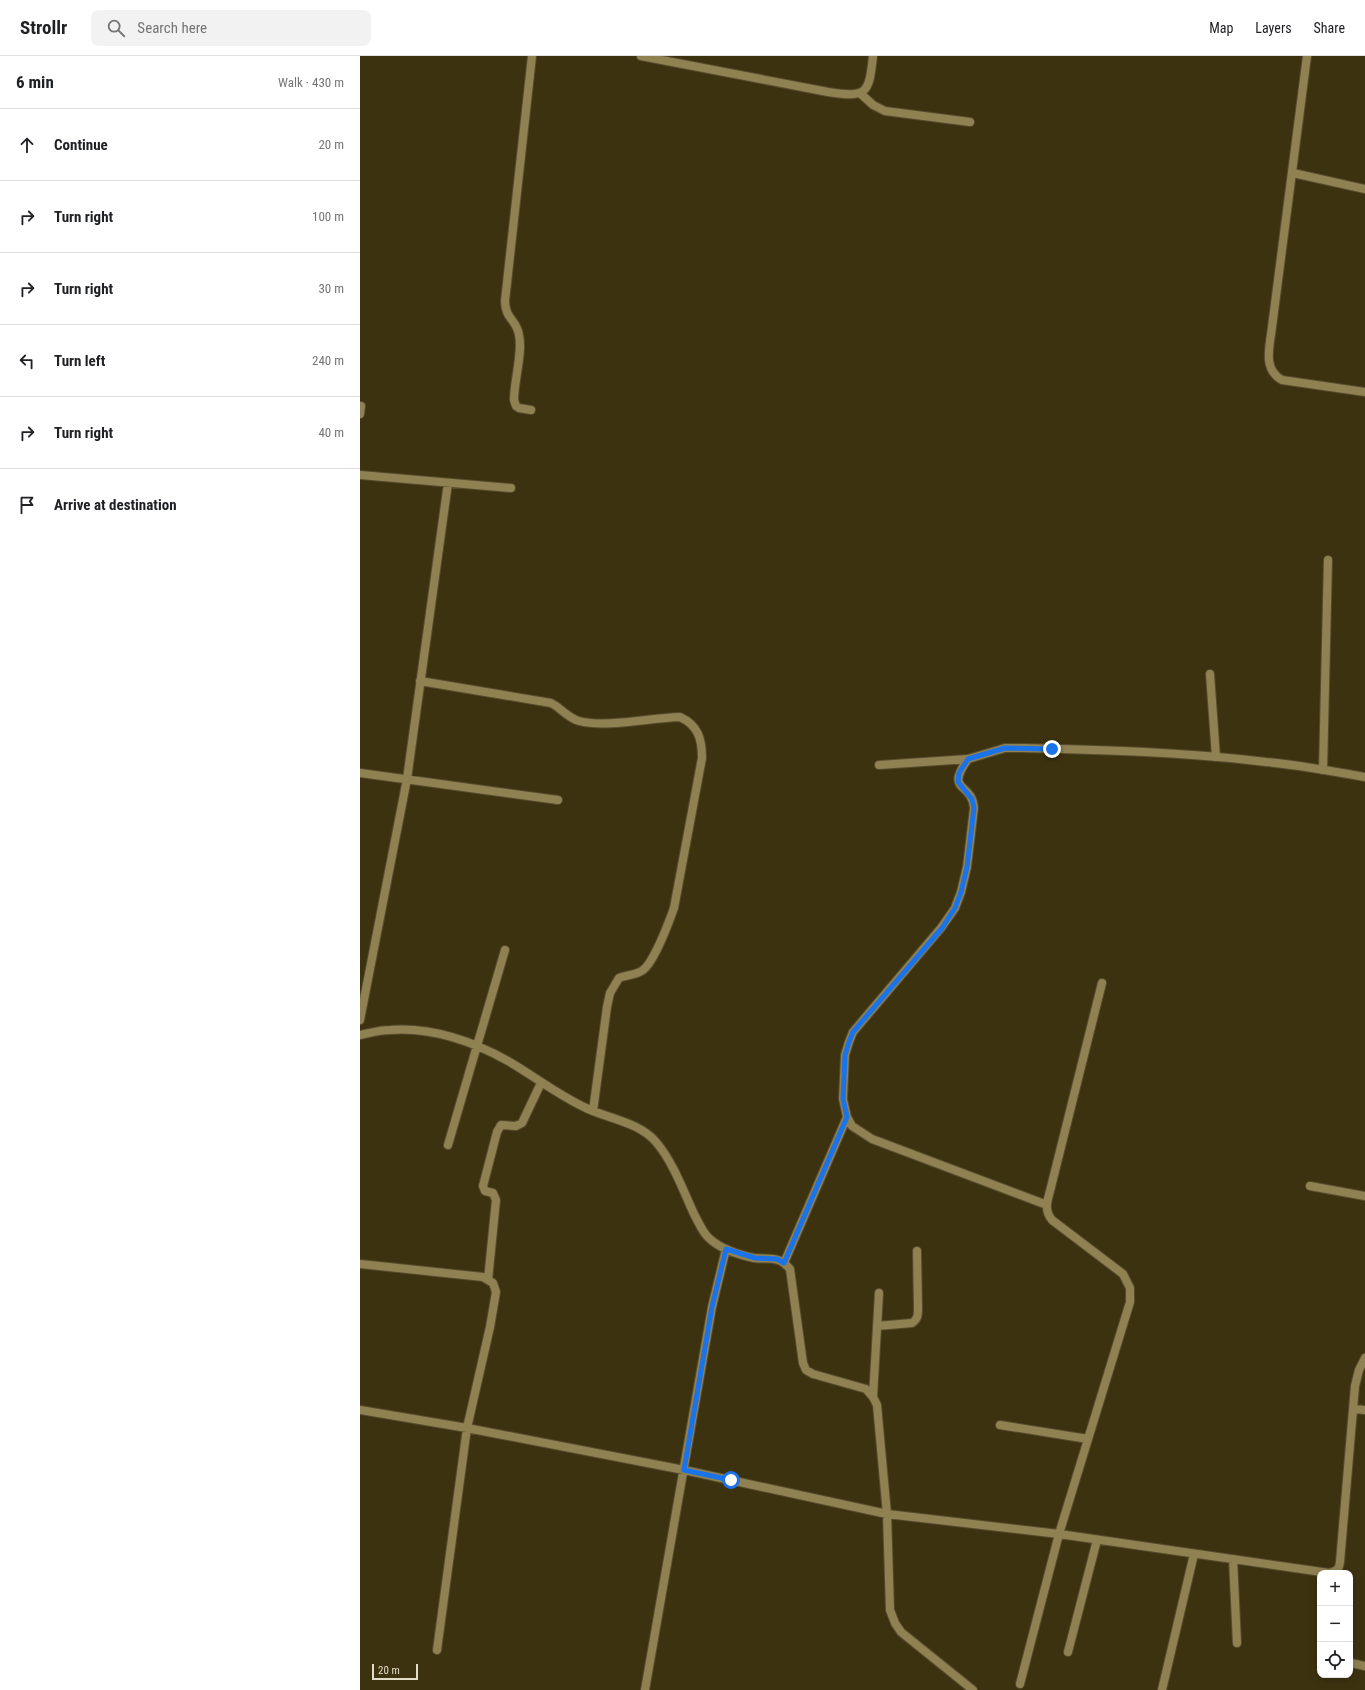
<!DOCTYPE html>
<html lang="en">
<head>
<meta charset="utf-8">
<style>
	:root { --surface:#fff; --page:#f2f2f2; --text:#202124; --muted:#757577; --line:#e0e0e0 }
	body { margin:0; font-family:"Roboto Condensed",sans-serif; background:var(--page); color:var(--text) }
	.controls { position:absolute; right:12px; bottom:12px; display:grid; overflow:hidden; border-radius:8px; box-shadow:0 2px 10px #0003 }
	.controls button { width:36px; height:36px; display:grid; place-items:center; padding:0; border:0; border-bottom:1px solid var(--line); background:var(--surface); color:var(--text); font:20px sans-serif }
	.scale { position:absolute; left:12px; bottom:10px; width:46px; box-sizing:border-box; padding-left:4px; border:2px solid #e2dcc9; border-top:0; font-size:11px; line-height:14px; white-space:nowrap; color:#e2dcc9; -webkit-text-stroke:3px #3d3210; paint-order:stroke }
	.stop { position:absolute; width:12px; height:12px; margin:-9px; border:3px solid #1a73e8; border-radius:50%; background:#fff }
	.stop.end { background:#1a73e8; border-color:#fff; box-shadow:0 1px 4px #0008 }
	.list { margin:0; padding:0; list-style:none }
	h2 { display:flex; justify-content:space-between; align-items:center; height:52px; margin:0; padding:0 16px; font-size:17px }
	h2 small { font-size:13px; font-weight:400; color:var(--muted) }
	.list li { display:grid; grid-template-columns:26px 1fr auto; gap:12px; align-items:center; box-sizing:border-box; height:72px; padding:0 16px; border-top:1px solid var(--line) }
	.list b { display:block; font-size:15px; white-space:nowrap }
	.list em { font-size:13px; font-style:normal; color:var(--muted) }
	.icon { flex:none; width:22px; height:22px; fill:none; stroke:currentColor; stroke-width:2; stroke-linecap:round; stroke-linejoin:round }
	.map { position:relative; flex:none; width:1005px; height:1634px; overflow:hidden }
	header { display:flex; align-items:center; gap:24px; box-sizing:border-box; height:56px; padding:0 20px; background:var(--surface); border-bottom:1px solid var(--line) }
	header strong { font-size:19px }
	nav { display:flex; gap:22px; margin-inline-start:auto; font-size:14px }
	.search { width:280px; height:36px; background:var(--page); display:flex; align-items:center; gap:10px; box-sizing:border-box; padding:0 14px; border-radius:8px; color:var(--muted); font-size:15px }
	main { display:flex }
	aside { flex:1; background:var(--surface) }
	.map>svg:first-child { display:block }
</style>
</head>
<body>
<header>
<strong>Strollr</strong>
<div class="search"><svg class="icon" aria-label="search" viewBox="0 0 24 24"><circle cx="10" cy="10" r="6"/><path d="M15 15l6 6"/></svg>Search here</div>
<nav><a>Map</a><a>Layers</a><a>Share</a></nav>
</header>
<main>
<aside>
<h2>6 min<small>Walk · 430 m</small></h2>
<ul class="list">
<li><svg class="icon" aria-label="ahead" viewBox="0 0 24 24"><path d="M12 20V5M6 11l6-6 6 6"/></svg><div><b>Continue</b></div><em>20 m</em></li>
<li><svg class="icon" aria-label="right" viewBox="0 0 24 24"><path d="M7 20v-9h11M14 6l5 5-5 5"/></svg><div><b>Turn right</b></div><em>100 m</em></li>
<li><svg class="icon" aria-label="right" viewBox="0 0 24 24"><path d="M7 20v-9h11M14 6l5 5-5 5"/></svg><div><b>Turn right</b></div><em>30 m</em></li>
<li><svg class="icon" aria-label="left" viewBox="0 0 24 24"><path d="M17 20v-9H6M10 6l-5 5 5 5"/></svg><div><b>Turn left</b></div><em>240 m</em></li>
<li><svg class="icon" aria-label="right" viewBox="0 0 24 24"><path d="M7 20v-9h11M14 6l5 5-5 5"/></svg><div><b>Turn right</b></div><em>40 m</em></li>
<li><svg class="icon" aria-label="arrive" viewBox="0 0 24 24"><path d="M6 21V4h12l-3 4 3 4H6"/></svg><div><b>Arrive at destination</b></div></li>
</ul>
</aside>
<div class="map">
<svg width="1005" height="1634" viewBox="0 0 1005 1634">
	<rect width="100%" height="100%" fill="#3d3210"/>
	<g fill="none" stroke-linecap="round" stroke-linejoin="round">
		<defs>
			<path id="lane" d="M 501,38 L 513,49 L 525,55 L 610,66
				M 171,354 L 159,352 L 156,350 L 154,344 C 154,324 163,297 159,279 C 157,264 145,263 145,245 L 172,0
				M 850,618 L 856,701
				M 963,714 L 968,504"/>
			<path id="street" d="M 281,0 L 468,36 C 507,42 509,38 513,0
				M 947,0 L 912,271 C 910,290 902,313 922,324 L 1005,336
				M 933,117 L 1005,133
				M 0,358 L 1,350
				M 0,419 L 151,432
				M 60,625 L 191,647 C 201,652 208,662 219,665 C 247,672 289,662 320,661 C 338,669 342,683 342,702 L 314,852 C 309,866 294,906 283,914 C 277,919 266,919 259,922 L 250,937 L 247,951 L 233,1055
				M 608,703 C 584,737 612,725 614,752 L 607,811 L 601,836 L 595,852 L 581,872 L 493,976 L 489,986 L 485,999 L 483,1043 L 487,1061 L 492,1070 L 512,1083 L 687,1149
				M 519,709 L 608,703 L 645,692 L 663,692 C 744,694 825,696 906,706 C 939,709 972,715 1005,721
				M 0,717 L 198,744
				M 0,964 L 47,723 L 88,427
				M 0,979 C 10,977 20,974 30,974 C 71,971 112,985 148,1005 C 174,1020 198,1039 226,1052 C 249,1063 279,1066 296,1086 C 313,1106 323,1134 334,1158 C 338,1165 343,1178 350,1183 C 361,1193 380,1199 394,1202 C 411,1204 418,1199 430,1213 L 443,1307 L 446,1314 L 453,1318 L 506,1333 L 513,1341 L 517,1349 L 527,1458 L 530,1554 L 535,1567 L 541,1576 L 613,1634
				M 88,1089 L 145,894
				M 950,1130 L 1005,1140
				M 424,1207 L 487,1061
				M 0,1208 L 123,1221 L 133,1227 L 136,1236 L 130,1271 L 107,1372 L 77,1594
				M 128,1224 L 136,1144 L 133,1137 L 125,1135 L 123,1130 L 137,1076 L 141,1069 L 156,1070 L 162,1067 L 181,1027
				M 517,1270 L 552,1267 C 558,1263 558,1259 558,1252 L 557,1195
				M 513,1341 L 519,1237
				M 994,1353 L 1005,1354
				M 0,1354 L 107,1372 L 324,1414 L 527,1458 L 699,1478 L 969,1517 C 977,1515 979,1514 980,1506 L 995,1330 L 999,1314 L 1005,1302
				M 640,1369 L 728,1383
				M 873,1503 L 877,1587
				M 708,1596 L 737,1484
				M 991,1607 L 1005,1610
				M 660,1628 L 699,1478 L 770,1246 L 770,1232 L 763,1218 L 692,1164 C 684,1154 687,1146 690,1135 L 742,927
				M 285,1634 L 352,1251 L 366,1193
				M 802,1634 L 834,1498"/>
		</defs>
		<use href="#lane" stroke="#574d2e" stroke-width="10"/>
		<use href="#street" stroke="#574d2e" stroke-width="10"/>
		<use href="#lane" stroke="#908153" stroke-width="8"/>
		<use href="#street" stroke="#908153" stroke-width="8"/>
	</g>
	<g fill="none" stroke-linecap="round" stroke-linejoin="round">
		<path stroke="#1a73e8" stroke-width="5" d="M 371,1424 L 324,1414 L 352,1251 L 366,1193 L 395,1202 L 417,1203 L 424,1207 L 487,1061 L 483,1043 L 485,999 L 489,986 L 493,976 L 582,872 L 595,852 L 601,836 L 607,811 L 614,752 L 612,743 L 598,726 L 599,717 L 608,703 L 645,692 L 692,693"/>
	</g>
</svg>
<div class="controls">
<button>+</button>
<button>−</button>
<button><svg class="icon" aria-label="locate" viewBox="0 0 24 24"><circle cx="12" cy="12" r="6"/><path d="M12 2v4M12 18v4M2 12h4M18 12h4"/></svg></button>
</div>
<div class="scale">20 m</div>
<div class="stop" style="left:371px;top:1424px"></div>
<div class="stop end" style="left:692px;top:693px"></div>
</div>
</main>
</body>
</html>
